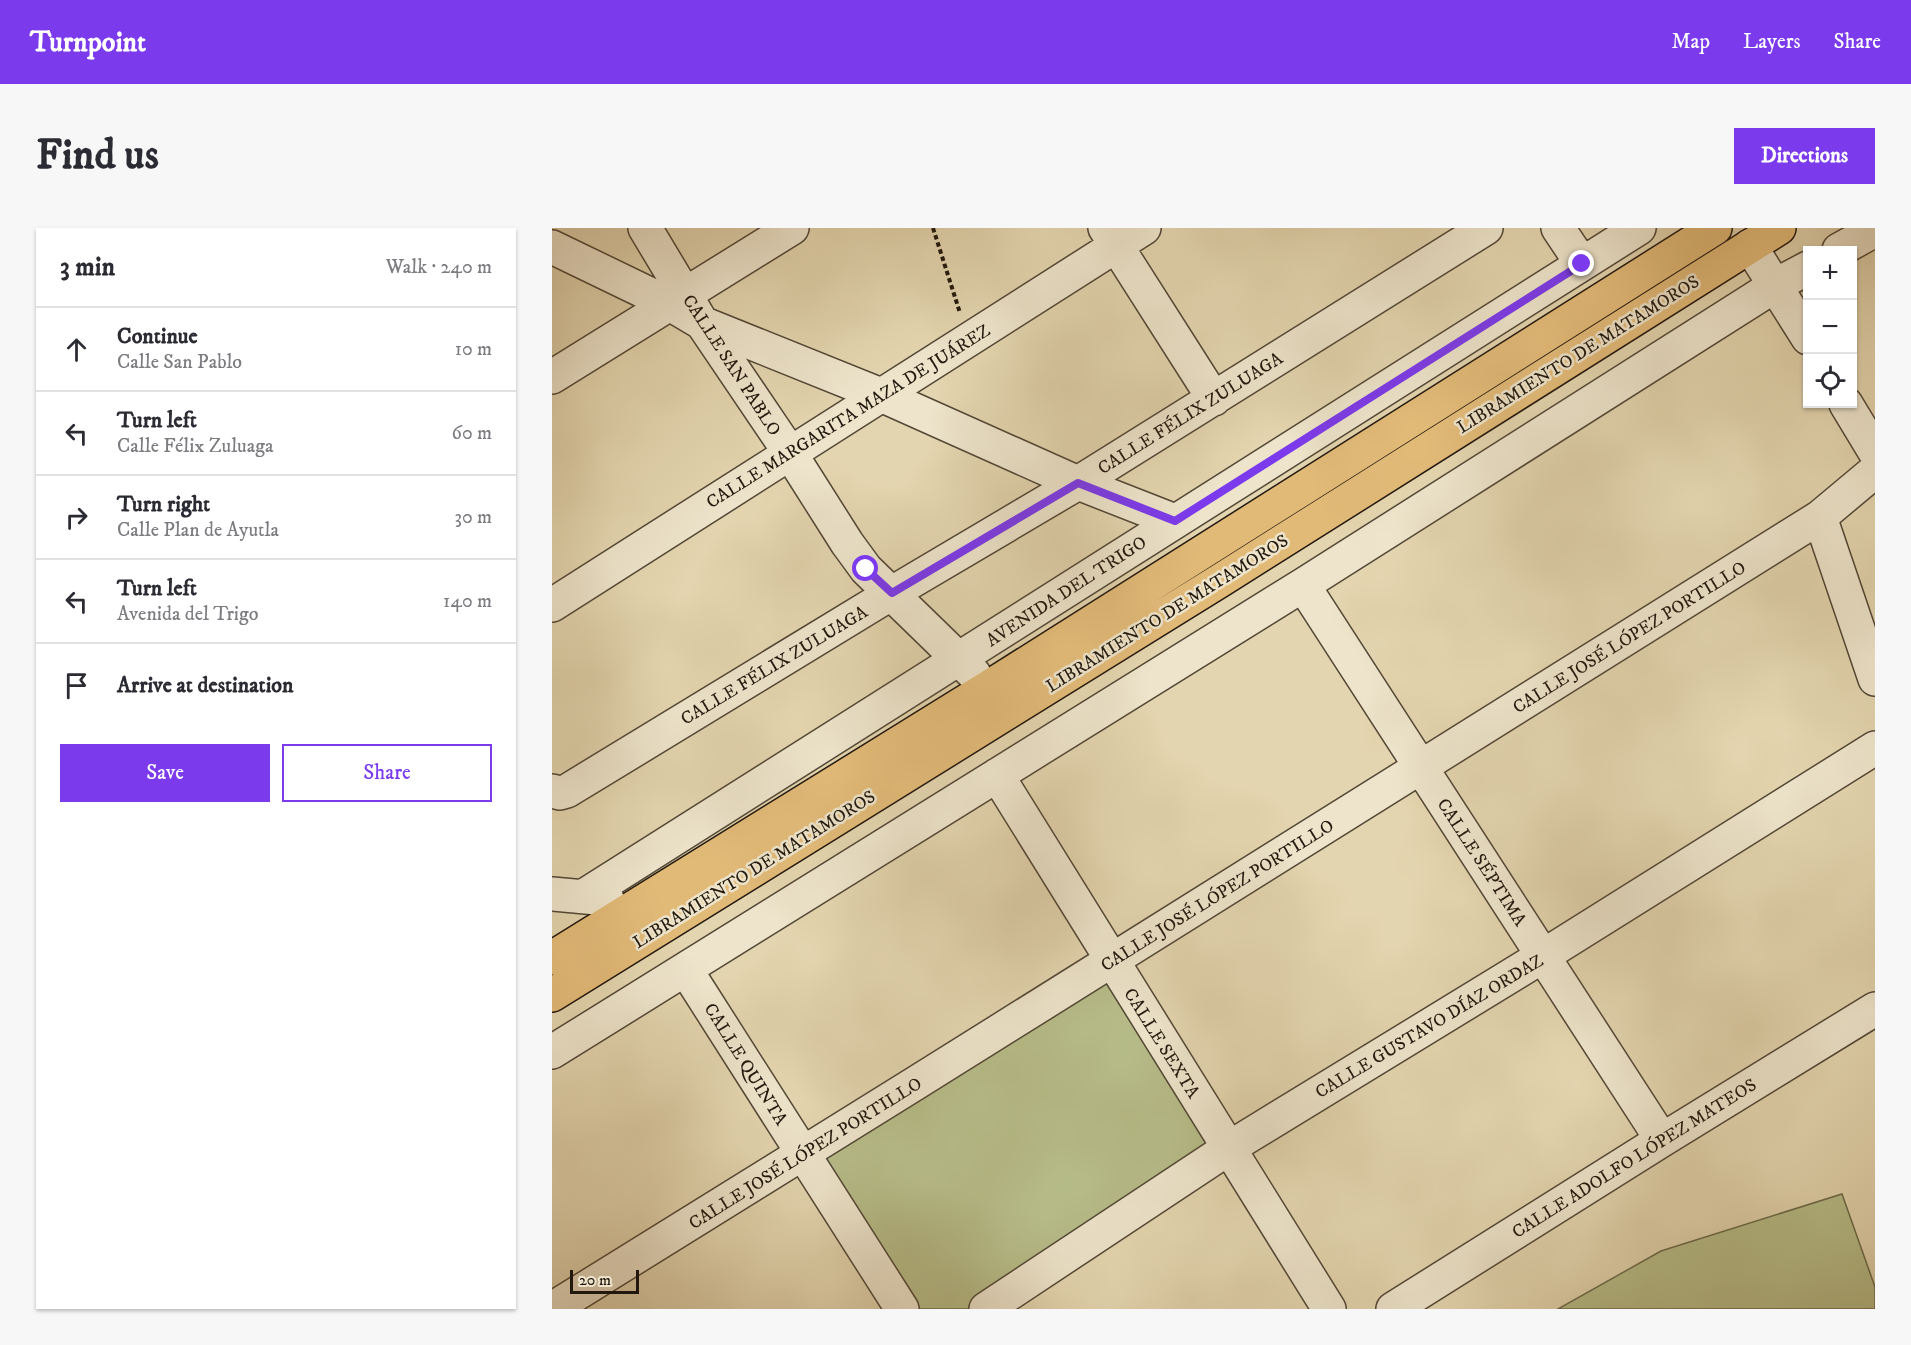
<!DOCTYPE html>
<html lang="en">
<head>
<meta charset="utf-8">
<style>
	:root { --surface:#fff; --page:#f7f7f7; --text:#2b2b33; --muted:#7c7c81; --line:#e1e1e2; --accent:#7c3aed }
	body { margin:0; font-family:"IM FELL DW Pica",serif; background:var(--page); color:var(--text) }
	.controls { position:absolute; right:18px; top:18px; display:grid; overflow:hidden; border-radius:0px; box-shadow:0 2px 4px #0004 }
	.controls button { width:54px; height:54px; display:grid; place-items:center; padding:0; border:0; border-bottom:2px solid var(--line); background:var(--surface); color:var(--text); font:30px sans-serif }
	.scale { position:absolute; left:18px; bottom:15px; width:69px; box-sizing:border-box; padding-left:6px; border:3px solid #22180d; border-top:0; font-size:16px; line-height:21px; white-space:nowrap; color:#22180d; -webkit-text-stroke:4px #ede4cb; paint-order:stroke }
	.stop { position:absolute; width:18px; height:18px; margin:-14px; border:4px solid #7c3aed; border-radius:50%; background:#fff }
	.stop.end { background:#7c3aed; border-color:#fff; box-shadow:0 2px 6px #0008 }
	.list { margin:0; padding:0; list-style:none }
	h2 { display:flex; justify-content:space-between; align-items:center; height:78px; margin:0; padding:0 24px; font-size:26px }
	h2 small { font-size:20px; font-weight:400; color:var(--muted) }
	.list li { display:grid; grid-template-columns:39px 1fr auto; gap:18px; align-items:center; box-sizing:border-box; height:84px; padding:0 24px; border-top:2px solid var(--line) }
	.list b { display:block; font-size:22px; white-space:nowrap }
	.list p { margin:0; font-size:20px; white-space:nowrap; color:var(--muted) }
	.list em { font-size:20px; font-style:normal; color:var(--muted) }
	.actions { display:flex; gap:12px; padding:18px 24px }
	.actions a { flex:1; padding:14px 0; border:2px solid var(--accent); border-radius:0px; text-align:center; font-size:21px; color:var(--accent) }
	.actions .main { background:var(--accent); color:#fff }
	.icon { flex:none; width:33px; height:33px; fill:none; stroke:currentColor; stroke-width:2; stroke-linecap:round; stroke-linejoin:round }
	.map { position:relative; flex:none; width:1323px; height:1081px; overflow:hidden; border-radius:0px }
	header { display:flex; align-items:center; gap:36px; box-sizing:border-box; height:84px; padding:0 30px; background:var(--accent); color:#fff }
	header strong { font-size:28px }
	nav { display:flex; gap:33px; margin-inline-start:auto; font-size:21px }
	.intro { display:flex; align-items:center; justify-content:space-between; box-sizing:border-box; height:144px; padding:0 36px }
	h1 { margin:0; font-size:42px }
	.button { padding:15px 27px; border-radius:0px; background:var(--accent); color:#fff; font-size:21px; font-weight:700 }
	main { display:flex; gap:36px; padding:0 36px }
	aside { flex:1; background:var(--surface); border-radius:0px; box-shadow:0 2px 4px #0004 }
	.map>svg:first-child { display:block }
</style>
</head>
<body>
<header>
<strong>Turnpoint</strong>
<nav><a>Map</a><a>Layers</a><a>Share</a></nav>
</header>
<div class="intro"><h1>Find us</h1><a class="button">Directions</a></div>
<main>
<aside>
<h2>3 min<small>Walk · 240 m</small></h2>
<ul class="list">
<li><svg class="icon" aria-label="ahead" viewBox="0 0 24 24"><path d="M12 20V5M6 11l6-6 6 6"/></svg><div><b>Continue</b><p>Calle San Pablo</p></div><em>10 m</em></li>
<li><svg class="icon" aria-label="left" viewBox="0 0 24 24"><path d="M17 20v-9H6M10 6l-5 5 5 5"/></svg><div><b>Turn left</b><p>Calle Félix Zuluaga</p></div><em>60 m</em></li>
<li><svg class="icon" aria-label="right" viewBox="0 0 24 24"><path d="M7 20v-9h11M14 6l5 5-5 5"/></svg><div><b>Turn right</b><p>Calle Plan de Ayutla</p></div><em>30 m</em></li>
<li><svg class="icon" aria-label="left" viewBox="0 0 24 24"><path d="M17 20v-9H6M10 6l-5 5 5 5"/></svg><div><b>Turn left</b><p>Avenida del Trigo</p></div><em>140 m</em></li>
<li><svg class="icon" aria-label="arrive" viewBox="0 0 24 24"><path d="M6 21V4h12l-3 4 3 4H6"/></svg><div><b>Arrive at destination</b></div></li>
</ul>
<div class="actions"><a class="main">Save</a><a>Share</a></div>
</aside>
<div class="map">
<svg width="1323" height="1081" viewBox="0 0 1323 1081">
	<rect width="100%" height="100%" fill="#e3d5af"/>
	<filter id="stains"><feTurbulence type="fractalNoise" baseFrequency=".00333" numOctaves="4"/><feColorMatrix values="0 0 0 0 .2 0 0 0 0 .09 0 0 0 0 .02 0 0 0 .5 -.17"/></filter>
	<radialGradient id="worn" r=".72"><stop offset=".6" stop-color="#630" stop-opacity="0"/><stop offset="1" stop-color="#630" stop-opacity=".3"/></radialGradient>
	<path fill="#b6bc88" stroke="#6c6a4a" stroke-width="1.5" d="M 559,740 L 671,918 L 425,1081 L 356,1081 L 257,928 Z
		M 1290,966 L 1323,1059 L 1323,1081 L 1006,1081 L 1109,1023 Z"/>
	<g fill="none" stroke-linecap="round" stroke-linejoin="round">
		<defs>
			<path id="minor" d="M 93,0 L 150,95 L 238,225 L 295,315 L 314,341 L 422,446
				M 553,0 L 662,171
				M 1006,0 L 1030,36
				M 1198,18 L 1256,110
				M 0,19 L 118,76 L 150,95 L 329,167 L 526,255 L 623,293
				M 1287,22 L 1323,2
				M 0,149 L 240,0
				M 1294,176 L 1323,224
				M 1268,289 L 1323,451
				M 751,357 L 1110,912
				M 0,377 L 592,0
				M 445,547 L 777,1081
				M 0,563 L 8,565 L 15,563 L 340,365 L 526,255 L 934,0
				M 0,666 L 55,671
				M 32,668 L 1087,0
				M 134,742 L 350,1081
				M 0,824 L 751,357 L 1224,57 L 1256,40
				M 0,1081 C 424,819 846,553 1268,289 L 1323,243
				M 434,1081 L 677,920 L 991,728 L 1323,520
				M 841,1081 L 1110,912 L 1323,781"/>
			<path id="highway" d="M 0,730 L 437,459 L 1163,0
				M 0,767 L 669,352 L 1227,0"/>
		</defs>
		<use href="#minor" stroke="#524736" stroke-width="36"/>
		<use href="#highway" stroke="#22180d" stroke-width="36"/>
		<path stroke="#22180d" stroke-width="4" stroke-dasharray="4.5 3" stroke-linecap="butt" d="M 381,0 L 408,85"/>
		<use href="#minor" stroke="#ede4cb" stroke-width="33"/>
		<use href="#highway" stroke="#e2ba78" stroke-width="33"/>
	</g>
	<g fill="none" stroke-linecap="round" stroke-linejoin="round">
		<path stroke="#7c3aed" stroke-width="8" d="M 314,341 L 340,365 L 526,255 L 623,293 L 1030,36"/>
	</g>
	<g text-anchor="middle" stroke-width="5" stroke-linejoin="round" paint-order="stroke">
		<g font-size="18" fill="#22180d" stroke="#ede4cb">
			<text transform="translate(1026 126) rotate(-32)" y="6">LIBRAMIENTO DE MATAMOROS</text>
			<text transform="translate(180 137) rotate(57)" y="6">CALLE SAN PABLO</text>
			<text transform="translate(638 185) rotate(-32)" y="6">CALLE FÉLIX ZULUAGA</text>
			<text transform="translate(296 188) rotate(-32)" y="6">CALLE MARGARITA MAZA DE JUÁREZ</text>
			<text transform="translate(514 363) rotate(-33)" y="6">AVENIDA DEL TRIGO</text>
			<text transform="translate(615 385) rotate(-32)" y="6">LIBRAMIENTO DE MATAMOROS</text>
			<text transform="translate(1077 409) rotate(-32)" y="6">CALLE JOSÉ LÓPEZ PORTILLO</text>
			<text transform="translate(222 437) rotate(-31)" y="6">CALLE FÉLIX ZULUAGA</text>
			<text transform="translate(930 634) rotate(57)" y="6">CALLE SÉPTIMA</text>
			<text transform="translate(202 641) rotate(-32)" y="6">LIBRAMIENTO DE MATAMOROS</text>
			<text transform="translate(665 667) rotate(-32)" y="6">CALLE JOSÉ LÓPEZ PORTILLO</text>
			<text transform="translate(877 798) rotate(-31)" y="6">CALLE GUSTAVO DÍAZ ORDAZ</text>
			<text transform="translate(610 815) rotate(58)" y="6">CALLE SEXTA</text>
			<text transform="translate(194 836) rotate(58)" y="6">CALLE QUINTA</text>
			<text transform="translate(253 925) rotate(-32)" y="6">CALLE JOSÉ LÓPEZ PORTILLO</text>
			<text transform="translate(1082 930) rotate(-32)" y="6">CALLE ADOLFO LÓPEZ MATEOS</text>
		</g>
	</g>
	<rect width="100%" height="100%" filter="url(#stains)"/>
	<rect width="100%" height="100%" fill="url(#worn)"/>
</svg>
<div class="controls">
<button>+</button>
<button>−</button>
<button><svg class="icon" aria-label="locate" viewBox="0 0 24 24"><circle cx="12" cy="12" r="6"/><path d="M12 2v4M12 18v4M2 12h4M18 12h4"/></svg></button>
</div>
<div class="scale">20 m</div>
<div class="stop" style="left:314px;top:341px"></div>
<div class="stop end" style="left:1030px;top:36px"></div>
</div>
</main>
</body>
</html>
